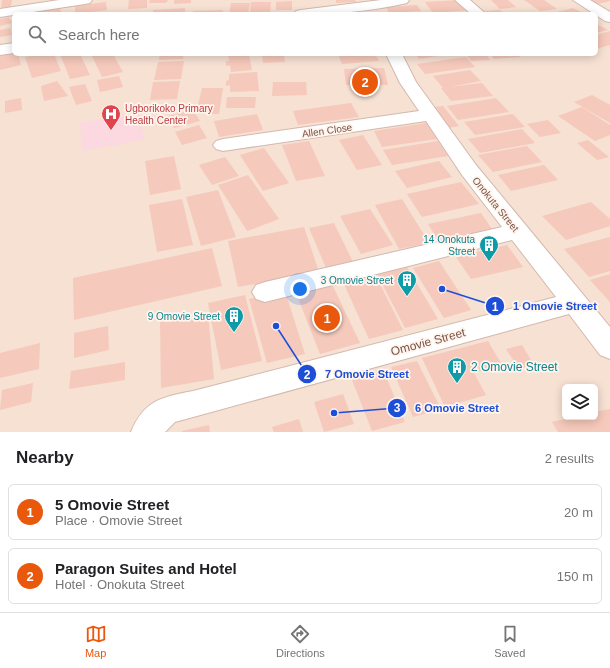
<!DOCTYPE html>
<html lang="en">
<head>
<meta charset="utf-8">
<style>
	:root { --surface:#fff; --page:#f2f2f2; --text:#202124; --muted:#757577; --line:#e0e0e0; --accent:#ea580c }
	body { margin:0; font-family:Arial,sans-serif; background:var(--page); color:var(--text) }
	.controls { position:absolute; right:12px; bottom:12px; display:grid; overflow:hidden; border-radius:6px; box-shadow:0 2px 10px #0003 }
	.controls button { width:36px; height:36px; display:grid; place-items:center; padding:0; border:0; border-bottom:1px solid var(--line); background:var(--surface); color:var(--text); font:20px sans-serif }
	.you { position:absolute; left:300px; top:289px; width:14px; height:14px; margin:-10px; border:3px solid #fff; border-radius:50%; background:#1a73e8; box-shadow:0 0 0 6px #1a73e833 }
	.badge { display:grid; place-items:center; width:26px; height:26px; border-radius:50%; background:var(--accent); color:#fff; font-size:13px; font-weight:700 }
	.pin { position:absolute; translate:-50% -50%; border:2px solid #fff; box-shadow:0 1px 4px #0006 }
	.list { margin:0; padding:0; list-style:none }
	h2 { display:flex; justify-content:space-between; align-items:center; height:52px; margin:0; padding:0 16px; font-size:17px }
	h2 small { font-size:13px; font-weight:400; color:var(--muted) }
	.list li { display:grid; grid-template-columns:26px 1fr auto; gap:12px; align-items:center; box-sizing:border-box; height:56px; margin:0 8px 8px; padding:0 8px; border:1px solid var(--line); border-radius:6px }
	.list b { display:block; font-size:15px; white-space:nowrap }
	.list p { margin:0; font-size:13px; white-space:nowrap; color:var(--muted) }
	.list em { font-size:13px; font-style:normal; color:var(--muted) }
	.icon { flex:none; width:22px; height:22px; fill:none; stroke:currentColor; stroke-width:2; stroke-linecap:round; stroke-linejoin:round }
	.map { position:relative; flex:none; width:610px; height:432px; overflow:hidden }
	.search { position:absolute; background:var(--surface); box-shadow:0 2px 10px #0003; left:12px; right:12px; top:12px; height:44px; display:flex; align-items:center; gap:10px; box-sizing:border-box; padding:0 14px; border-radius:6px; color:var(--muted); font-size:15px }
	.sheet { height:180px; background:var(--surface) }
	nav { display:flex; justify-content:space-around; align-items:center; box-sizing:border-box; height:56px; border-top:1px solid var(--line); background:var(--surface); font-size:11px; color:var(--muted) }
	nav a { display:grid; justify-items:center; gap:2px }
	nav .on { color:var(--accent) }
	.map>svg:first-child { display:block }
</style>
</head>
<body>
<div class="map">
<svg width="610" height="432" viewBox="0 0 610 432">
	<rect width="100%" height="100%" fill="#fef1e5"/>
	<path fill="#f6e1d3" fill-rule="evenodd" d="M 0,0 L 610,0 L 610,432 L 0,432 ZM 14,14 L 596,14 L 596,54 L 14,54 ZM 565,387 L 595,387 L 595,417 L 565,417 Z"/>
	<path fill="#fcd8e1" d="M 139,113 L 144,140 L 82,151 L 80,123 Z"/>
	<path fill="#f5c9bb" d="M 2,0 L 12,0 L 11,7 L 1,8 Z
		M 129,0 L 147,0 L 147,8 L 128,9 Z
		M 150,0 L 168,0 L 166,3 L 149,3 Z
		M 174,0 L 191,0 L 191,3 L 174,4 Z
		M 336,0 L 355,0 L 356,2 L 336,3 Z
		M 461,0 L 470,10 L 433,13 L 425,2 Z
		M 491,0 L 508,0 L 516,7 L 500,9 Z
		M 524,0 L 544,0 L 557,9 L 540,11 Z
		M 589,0 L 610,0 L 610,1 L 598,4 Z
		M 292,1 L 292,10 L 276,10 L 276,2 Z
		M 106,2 L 107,10 L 75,14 L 75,6 Z
		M 251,2 L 271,2 L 270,14 L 250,14 Z
		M 231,3 L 250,3 L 248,14 L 229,14 Z
		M 417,5 L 421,11 L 389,13 L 386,7 Z
		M 60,8 L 62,14 L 31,14 L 31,13 Z
		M 185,8 L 185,14 L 153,14 L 153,10 Z
		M 573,8 L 585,14 L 562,14 L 557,12 Z
		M 223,10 L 222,14 L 192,14 L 193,11 Z
		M 500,10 L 504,14 L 487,14 L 485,11 Z
		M 9,17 L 12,23 L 0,26 L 0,19 Z
		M 596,24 L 608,30 L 596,33 Z
		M 10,28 L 12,35 L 0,37 L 0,30 Z
		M 610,31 L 610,45 L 596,49 L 596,35 Z
		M 14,53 L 18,54 L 21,65 L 0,70 L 0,56 Z
		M 39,54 L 54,54 L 61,71 L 32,78 L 25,57 Z
		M 60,54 L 80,54 L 90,75 L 70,79 Z
		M 91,54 L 113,54 L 123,72 L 102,77 Z
		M 160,54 L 184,54 L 183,59 L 159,60 Z
		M 249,54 L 252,70 L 231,72 L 230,65 L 226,66 L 226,61 L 229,61 L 228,55 Z
		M 262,54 L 284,54 L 285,62 L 263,63 Z
		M 338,54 L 375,54 L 379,61 L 342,64 Z
		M 415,54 L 444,54 L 444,55 L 419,59 Z
		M 466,54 L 486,54 L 490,60 L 471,61 Z
		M 490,54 L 518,54 L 521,57 L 494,59 Z
		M 466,57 L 475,67 L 425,74 L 417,64 Z
		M 184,61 L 181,79 L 154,80 L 158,62 Z
		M 384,68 L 388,85 L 346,85 L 344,69 Z
		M 470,70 L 481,81 L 449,87 L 482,83 L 493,96 L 451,101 L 441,88 L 443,88 L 433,76 Z
		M 257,72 L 259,91 L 230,92 L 230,85 L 226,86 L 226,81 L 229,80 L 229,74 Z
		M 119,76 L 123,87 L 100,92 L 97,80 Z
		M 57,81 L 68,96 L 44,101 L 41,86 Z
		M 180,81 L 177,99 L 150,100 L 153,82 Z
		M 273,82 L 306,82 L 307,95 L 272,96 Z
		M 85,84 L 92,101 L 76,105 L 69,87 Z
		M 202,88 L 223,88 L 219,114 L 196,114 Z
		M 592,95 L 610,105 L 610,123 L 574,102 Z
		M 227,97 L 256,97 L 255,108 L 226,108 Z
		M 21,98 L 22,110 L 5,113 L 5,101 Z
		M 496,98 L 509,112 L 458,120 L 447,106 Z
		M 351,103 L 359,117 L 298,125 L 293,111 Z
		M 443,106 L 459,126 L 448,128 L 433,107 Z
		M 582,107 L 610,125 L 610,135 L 595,141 L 558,116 Z
		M 193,110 L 200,121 L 174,128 L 167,116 Z
		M 257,114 L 263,130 L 219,137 L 214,121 Z
		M 513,114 L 525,127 L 475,135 L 464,122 Z
		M 548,120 L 561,133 L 540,137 L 527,124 Z
		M 426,123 L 437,139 L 382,147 L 374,131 Z
		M 199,125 L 207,138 L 182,145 L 175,132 Z
		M 522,129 L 535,143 L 480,153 L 468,139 Z
		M 363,135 L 382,165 L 357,170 L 339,140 Z
		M 588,140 L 609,157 L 597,160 L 577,143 Z
		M 309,141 L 325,176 L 296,181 L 282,145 Z
		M 438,141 L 448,156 L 392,165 L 383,150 Z
		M 527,146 L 542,162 L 493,172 L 478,155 Z
		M 264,148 L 289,183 L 263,191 L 240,155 Z
		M 174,156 L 181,189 L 150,195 L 145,161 Z
		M 225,157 L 239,176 L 212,185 L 199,165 Z
		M 439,161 L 452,177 L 407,188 L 395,171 Z
		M 544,165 L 558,180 L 511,191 L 498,175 Z
		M 248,175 L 279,219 L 247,231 L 218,185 Z
		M 461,182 L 479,204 L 422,217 L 407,194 Z
		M 218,190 L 236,237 L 201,246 L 186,197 Z
		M 182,199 L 193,245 L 157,252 L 149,205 Z
		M 402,199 L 429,243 L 399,249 L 375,205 Z
		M 591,202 L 610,219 L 610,226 L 566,240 L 542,216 Z
		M 370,209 L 393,245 L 361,254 L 340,216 Z
		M 481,213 L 492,229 L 438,240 L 428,224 Z
		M 334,223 L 353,262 L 326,268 L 309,228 Z
		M 304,227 L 319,272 L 238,287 L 228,241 Z
		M 610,237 L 610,271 L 589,277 L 564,249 Z
		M 507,245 L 523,267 L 471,279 L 456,257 Z
		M 212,248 L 222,286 L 74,320 L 73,278 Z
		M 439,261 L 471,310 L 444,318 L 413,268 Z
		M 407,267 L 438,319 L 405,328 L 377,274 Z
		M 375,274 L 403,330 L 369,339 L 343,282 Z
		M 610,274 L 610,302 L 590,280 Z
		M 332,284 L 360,343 L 320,354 L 296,293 Z
		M 285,291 L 305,354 L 267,363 L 249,299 Z
		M 245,295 L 262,361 L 221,370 L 208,303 Z
		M 208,314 L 214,379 L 161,388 L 160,322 Z
		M 108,326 L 109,350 L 74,358 L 74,333 Z
		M 488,341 L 502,365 L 474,373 L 486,395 L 445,407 L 422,358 Z
		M 40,343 L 39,369 L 0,378 L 0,353 Z
		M 522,345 L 534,365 L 519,369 L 506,349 Z
		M 417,361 L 441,409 L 413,417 L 391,367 Z
		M 125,362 L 125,380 L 69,389 L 71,371 Z
		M 384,372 L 405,422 L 372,431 L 352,380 Z
		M 33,383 L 31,402 L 0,410 L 2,390 Z
		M 343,394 L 354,424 L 324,432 L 314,402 Z
		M 610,409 L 610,432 L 558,432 L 552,422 L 573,417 L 595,417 L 595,412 Z
		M 299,419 L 303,432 L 274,432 L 272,427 Z
		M 209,425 L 210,432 L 182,432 L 182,431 Z"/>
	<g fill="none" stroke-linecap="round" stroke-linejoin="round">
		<defs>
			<path id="minor" d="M 59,0 L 92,0 L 90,3 L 85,4 L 0,17 L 0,9 Z
				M 381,0 L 409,0 L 407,3 C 369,12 332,14 294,14 L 296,11 L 301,10 Z
				M 455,0 L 470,0 L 486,14 L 471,14 Z
				M 573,0 L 590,0 L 610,12 L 610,22 L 605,21 Z
				M 14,43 L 14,53 L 0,55 L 0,45 Z
				M 386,54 L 402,54 L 416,82 L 476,165 L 610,327 L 610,359 L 600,355 L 569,314 L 175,422 L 165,432 L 131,432 C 144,400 162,397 193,391 L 556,297 L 512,240 L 265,302 L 256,299 L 252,292 L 256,285 L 265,282 L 502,227 L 462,175 L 426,121 L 223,151 L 216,149 L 213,145 L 216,141 L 223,139 L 419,111 L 400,83 Z"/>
		</defs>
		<use href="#minor" stroke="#d3b8ad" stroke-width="2"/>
		<use href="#minor" fill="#fff" fill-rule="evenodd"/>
	</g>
	<defs>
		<symbol id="hospital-pin" viewBox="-11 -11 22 30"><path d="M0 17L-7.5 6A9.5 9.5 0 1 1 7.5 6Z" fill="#e0444e" stroke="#fff5ed"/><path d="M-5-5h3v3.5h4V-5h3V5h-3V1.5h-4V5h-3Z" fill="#fff"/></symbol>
		<symbol id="building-pin" viewBox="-11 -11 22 30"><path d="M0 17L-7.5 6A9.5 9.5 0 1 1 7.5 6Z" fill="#0f9aa8" stroke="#fff5ed"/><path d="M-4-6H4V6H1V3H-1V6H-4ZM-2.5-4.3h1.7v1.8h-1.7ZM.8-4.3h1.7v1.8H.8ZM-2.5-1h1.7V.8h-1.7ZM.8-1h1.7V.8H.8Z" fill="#fff"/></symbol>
	</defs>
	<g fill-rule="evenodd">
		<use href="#hospital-pin" x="100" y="103" width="22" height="30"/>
		<use href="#building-pin" x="478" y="234" width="22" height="30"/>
		<use href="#building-pin" x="396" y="269" width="22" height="30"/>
		<use href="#building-pin" x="223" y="305" width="22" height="30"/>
		<use href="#building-pin" x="446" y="356" width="22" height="30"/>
	</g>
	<g text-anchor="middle" stroke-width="3.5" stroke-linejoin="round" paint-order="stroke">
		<g font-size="10" fill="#be3a42" stroke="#fff5ed" text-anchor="start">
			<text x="125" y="112">Ugborikoko Primary<tspan x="125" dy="12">Health Center</tspan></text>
		</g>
		<g font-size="10" fill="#795248" stroke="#fff5ed">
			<text transform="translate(327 130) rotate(-8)" y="4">Allen Close</text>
			<text transform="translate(496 204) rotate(51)" y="4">Onokuta Street</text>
		</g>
		<g font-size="10" fill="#0d838f" stroke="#fff5ed" text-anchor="end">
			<text x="475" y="243">14 Onokuta<tspan x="475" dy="12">Street</tspan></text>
			<text x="393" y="284">3 Omovie Street</text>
			<text x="220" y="320">9 Omovie Street</text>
		</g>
		<g font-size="12" fill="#795248" stroke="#fff5ed">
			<text transform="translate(428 342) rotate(-15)" y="4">Omovie Street</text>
		</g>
		<g font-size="12" fill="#0d838f" stroke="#fff5ed" text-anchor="start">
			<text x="471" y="371">2 Omovie Street</text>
		</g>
	</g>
	<path fill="none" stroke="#1d4ed8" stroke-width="1.5" d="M442 289L495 306M276 326L307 374M334 413L397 408"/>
	<g fill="#1d4ed8" stroke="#fff5ed" stroke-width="1.5">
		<circle cx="442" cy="289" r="4"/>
		<circle cx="276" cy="326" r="4"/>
		<circle cx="334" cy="413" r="4"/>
		<circle cx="495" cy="306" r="10"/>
		<circle cx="307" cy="374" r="10"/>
		<circle cx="397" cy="408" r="10"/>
	</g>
	<g font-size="12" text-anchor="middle" font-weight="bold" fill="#fff">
		<text x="495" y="311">1</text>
		<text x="307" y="379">2</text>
		<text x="397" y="412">3</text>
	</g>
	<g font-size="11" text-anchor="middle" font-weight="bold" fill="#1d4ed8" stroke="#fff5ed" stroke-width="3.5" stroke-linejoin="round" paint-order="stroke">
		<text x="555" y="310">1 Omovie Street</text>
		<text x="367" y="378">7 Omovie Street</text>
		<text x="457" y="412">6 Omovie Street</text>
	</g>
</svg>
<div class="controls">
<button><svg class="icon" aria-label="layers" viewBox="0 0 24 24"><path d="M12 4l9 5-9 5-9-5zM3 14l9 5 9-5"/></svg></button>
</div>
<div class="you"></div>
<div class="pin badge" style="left:327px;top:318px">1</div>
<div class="pin badge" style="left:365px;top:82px">2</div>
<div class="search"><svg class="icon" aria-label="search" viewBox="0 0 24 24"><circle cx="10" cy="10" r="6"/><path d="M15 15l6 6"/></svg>Search here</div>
</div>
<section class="sheet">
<h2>Nearby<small>2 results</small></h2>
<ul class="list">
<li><span class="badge">1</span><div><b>5 Omovie Street</b><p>Place · Omovie Street</p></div><em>20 m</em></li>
<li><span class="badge">2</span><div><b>Paragon Suites and Hotel</b><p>Hotel · Onokuta Street</p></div><em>150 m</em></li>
</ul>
</section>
<nav>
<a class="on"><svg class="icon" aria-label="map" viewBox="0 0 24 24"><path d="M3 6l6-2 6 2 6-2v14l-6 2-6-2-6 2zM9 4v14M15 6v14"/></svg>Map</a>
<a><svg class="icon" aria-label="directions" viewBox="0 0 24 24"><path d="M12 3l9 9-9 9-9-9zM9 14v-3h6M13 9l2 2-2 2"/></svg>Directions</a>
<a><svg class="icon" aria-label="saved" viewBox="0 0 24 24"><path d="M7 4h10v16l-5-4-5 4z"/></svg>Saved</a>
</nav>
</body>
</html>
